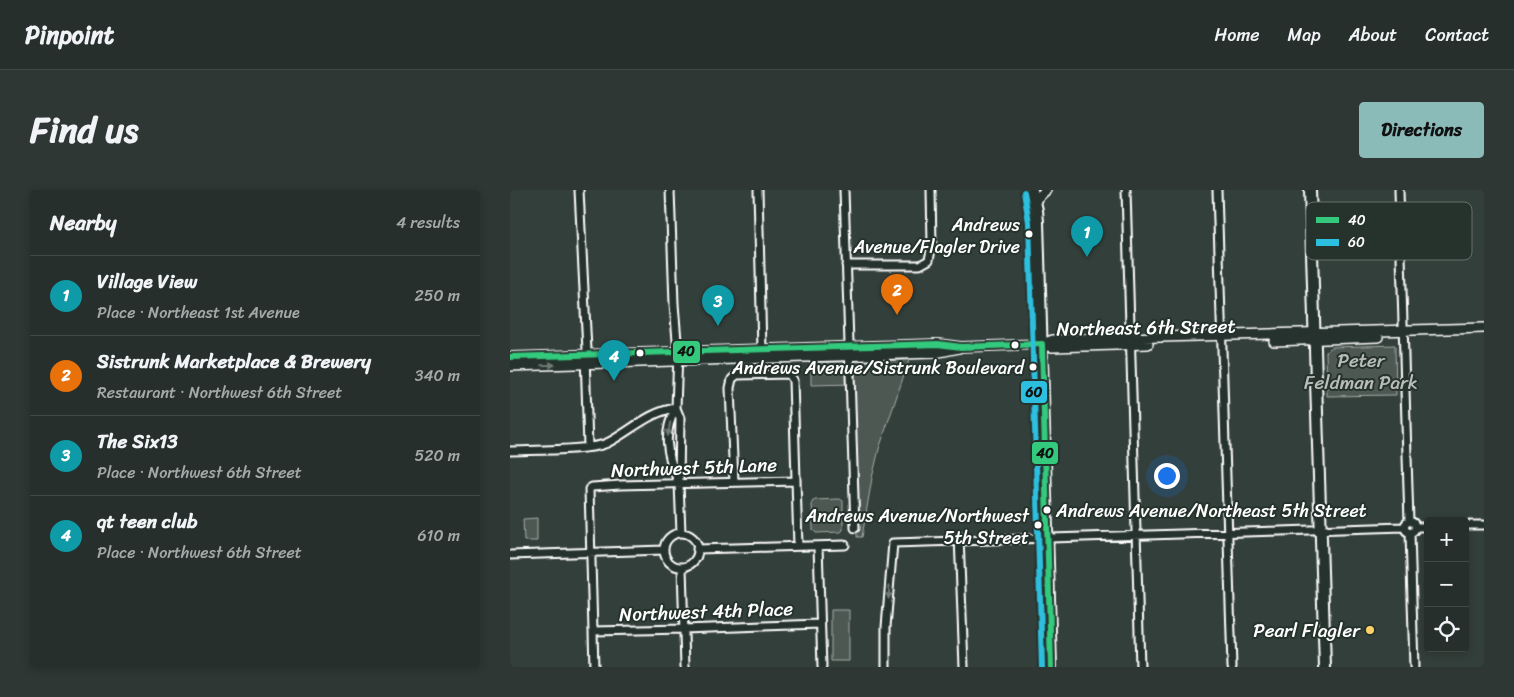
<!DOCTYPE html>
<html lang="en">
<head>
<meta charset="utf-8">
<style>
	:root { --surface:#262f2c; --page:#2e3734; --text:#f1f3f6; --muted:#a4a9a9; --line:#424a48; --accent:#8bbbb9 }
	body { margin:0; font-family:Sriracha,sans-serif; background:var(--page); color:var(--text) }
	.controls { position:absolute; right:15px; bottom:15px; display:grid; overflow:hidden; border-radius:5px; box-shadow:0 2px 8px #0003 }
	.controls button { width:45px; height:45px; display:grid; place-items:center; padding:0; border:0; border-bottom:1px solid var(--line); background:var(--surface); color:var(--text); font:25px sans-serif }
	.you { position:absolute; left:656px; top:285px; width:18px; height:18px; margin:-12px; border:4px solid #fff; border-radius:50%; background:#1a73e8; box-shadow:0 0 0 8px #1a73e833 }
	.badge { display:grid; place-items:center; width:32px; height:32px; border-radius:50%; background:var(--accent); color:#fff; font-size:16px; font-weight:700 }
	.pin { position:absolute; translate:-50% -41px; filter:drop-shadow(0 1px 2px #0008) }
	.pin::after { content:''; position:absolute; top:26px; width:18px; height:15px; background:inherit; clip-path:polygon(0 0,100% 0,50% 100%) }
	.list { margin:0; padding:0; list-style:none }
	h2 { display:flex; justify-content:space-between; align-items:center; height:65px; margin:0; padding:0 20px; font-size:21px }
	h2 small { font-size:16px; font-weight:400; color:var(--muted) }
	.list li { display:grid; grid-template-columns:32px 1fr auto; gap:15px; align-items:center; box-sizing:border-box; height:80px; padding:0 20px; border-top:1px solid var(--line) }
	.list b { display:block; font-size:19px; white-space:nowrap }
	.list p { margin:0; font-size:16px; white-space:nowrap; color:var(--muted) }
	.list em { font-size:16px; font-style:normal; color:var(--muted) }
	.icon { flex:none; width:28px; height:28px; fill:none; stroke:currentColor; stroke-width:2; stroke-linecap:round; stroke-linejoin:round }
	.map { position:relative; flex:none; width:974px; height:477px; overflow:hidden; border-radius:5px }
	header { display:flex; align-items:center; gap:30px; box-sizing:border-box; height:70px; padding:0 25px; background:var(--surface); border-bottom:1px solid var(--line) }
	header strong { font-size:24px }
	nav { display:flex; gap:28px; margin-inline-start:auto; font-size:18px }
	.intro { display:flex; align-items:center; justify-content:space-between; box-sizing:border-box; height:120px; padding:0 30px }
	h1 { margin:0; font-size:35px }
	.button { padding:12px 22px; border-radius:5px; background:var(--accent); color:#111; font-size:18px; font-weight:700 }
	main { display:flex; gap:30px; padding:0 30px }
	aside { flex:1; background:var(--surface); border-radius:5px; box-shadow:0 2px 8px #0003 }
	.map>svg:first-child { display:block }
</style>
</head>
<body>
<header>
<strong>Pinpoint</strong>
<nav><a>Home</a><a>Map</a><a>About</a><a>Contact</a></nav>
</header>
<div class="intro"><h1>Find us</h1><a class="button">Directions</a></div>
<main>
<aside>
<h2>Nearby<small>4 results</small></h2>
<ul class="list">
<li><span class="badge" style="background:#0f9aa8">1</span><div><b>Village View</b><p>Place · Northeast 1st Avenue</p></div><em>250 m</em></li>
<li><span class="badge" style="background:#e8710a">2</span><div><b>Sistrunk Marketplace &amp; Brewery</b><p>Restaurant · Northwest 6th Street</p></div><em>340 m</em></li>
<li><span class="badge" style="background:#0f9aa8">3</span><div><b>The Six13</b><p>Place · Northwest 6th Street</p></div><em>520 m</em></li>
<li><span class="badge" style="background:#0f9aa8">4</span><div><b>qt teen club</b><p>Place · Northwest 6th Street</p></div><em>610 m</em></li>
</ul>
</aside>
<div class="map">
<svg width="974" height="477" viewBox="0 0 974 477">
	<rect width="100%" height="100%" fill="#333f3a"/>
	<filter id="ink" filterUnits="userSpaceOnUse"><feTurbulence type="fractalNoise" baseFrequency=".02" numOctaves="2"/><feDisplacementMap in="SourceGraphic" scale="10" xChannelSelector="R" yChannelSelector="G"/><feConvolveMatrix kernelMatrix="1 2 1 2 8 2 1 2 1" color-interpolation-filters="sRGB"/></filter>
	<g filter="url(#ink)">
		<path fill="#4d5853" stroke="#a6aca9" d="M 885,155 L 886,205 L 817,206 L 816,162 L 821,157 Z
			M 399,170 L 369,259 L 362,288 L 352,347 L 347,347 L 343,194 L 301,195 L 301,173 Z
			M 330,309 L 333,311 L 333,340 L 331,342 L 306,343 L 303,340 L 302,312 L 305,310 Z
			M 27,328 L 27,351 L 14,351 L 13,329 Z
			M 321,420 L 339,420 L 339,471 L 321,471 Z"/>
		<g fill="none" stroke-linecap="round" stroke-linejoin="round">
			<defs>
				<path id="minor" d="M 69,0 L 77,160 L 75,165 L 78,257
					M 160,0 L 164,114 L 168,163 L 166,218 L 170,228 L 169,293 L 171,343
					M 248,0 L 252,160
					M 334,0 L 345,338
					M 616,0 L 630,477
					M 707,0 L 722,477
					M 889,0 L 899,332
					M 336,75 L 410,75 L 419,70 L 422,55 L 421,0
					M 166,218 C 152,243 157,264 167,289
					M 0,261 C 21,260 81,261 97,253 C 121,241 138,222 166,218
					M 224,292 L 220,198 L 222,189 L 227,185 L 279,184 L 283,190 L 288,356
					M894.5 337a5.5 5.5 0 1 1 11 0a5.5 5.5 0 1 1-11 0Z
					M 955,335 L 974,335
					M 905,337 L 918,337
					M 900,343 L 904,477
					M154 360a17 17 0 1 1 34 0a17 17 0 1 1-34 0Z
					M 449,346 L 454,477
					M 308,356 L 312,477
					M 187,359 L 335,355
					M 0,365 L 154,360
					M 172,377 L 175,477
					M 83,441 L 174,439 L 310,434
					M 84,477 L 79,299 L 82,297 L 110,295 L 286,291
					M 376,477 L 376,437 L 383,353 L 894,337"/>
				<path id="tertiary" d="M 525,10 L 536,0
					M 764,151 L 868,147
					M 532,154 L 542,157 L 638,154
					M 0,167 L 428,154 L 451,157 L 532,154 L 543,150 L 974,138
					M 0,176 L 425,163 L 449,158"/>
				<path id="secondary" d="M 522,0 L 527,20 L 528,32 L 541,477
					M 800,0 L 815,477"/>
			</defs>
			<use href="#minor" stroke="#fff" stroke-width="11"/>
			<use href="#tertiary" stroke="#fff" stroke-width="12"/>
			<use href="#secondary" stroke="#fff" stroke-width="14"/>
			<use href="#minor" stroke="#26332d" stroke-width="7"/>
			<use href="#tertiary" stroke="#26332d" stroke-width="9"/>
			<use href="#secondary" stroke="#26332d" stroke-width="10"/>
			<defs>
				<path id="bus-1" d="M 0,167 L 428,154 L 451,157 L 532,154 L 541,477"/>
				<path id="bus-2" d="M 514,2 L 519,32 L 532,477"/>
			</defs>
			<use href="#bus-1" stroke="#26332d" stroke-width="10"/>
			<use href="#bus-2" stroke="#26332d" stroke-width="10"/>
			<use href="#bus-1" stroke="#33ca7d" stroke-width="6"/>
			<use href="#bus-2" stroke="#2dbfdf" stroke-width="6"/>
		</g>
		<defs><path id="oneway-solid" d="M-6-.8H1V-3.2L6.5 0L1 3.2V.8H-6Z" transform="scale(1.25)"/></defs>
		<g fill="#727a76">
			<use href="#oneway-solid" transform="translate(38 175) rotate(-2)"/>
			<use href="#oneway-solid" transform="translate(159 239) rotate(101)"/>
			<use href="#oneway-solid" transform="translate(379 402) rotate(94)"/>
		</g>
	</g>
	<g fill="#fff" stroke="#26332d" stroke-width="2">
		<circle cx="519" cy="44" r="4.5"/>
		<circle cx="505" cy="155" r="4.5"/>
		<circle cx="130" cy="163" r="4.5"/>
		<circle cx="523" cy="177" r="4.5"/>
		<circle cx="537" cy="320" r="4.5"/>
		<circle cx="528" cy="335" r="4.5"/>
	</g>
	<circle fill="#ffd166" stroke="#26332d" stroke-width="2" cx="860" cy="440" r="5"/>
	<g text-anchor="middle" stroke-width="4" stroke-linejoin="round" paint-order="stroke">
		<g font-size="18" fill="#fff" stroke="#26332d" text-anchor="end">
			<text x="510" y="41">Andrews<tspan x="510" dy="22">Avenue/Flagler Drive</tspan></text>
			<text x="514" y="184">Andrews Avenue/Sistrunk Boulevard</text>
			<text x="546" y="327" text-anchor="start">Andrews Avenue/Northeast 5th Street</text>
			<text x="519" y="332">Andrews Avenue/Northwest<tspan x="519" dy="22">5th Street</tspan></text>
		</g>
		<g font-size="19" fill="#fff" stroke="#26332d">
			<text transform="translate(636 137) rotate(-1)" y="7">Northeast 6th Street</text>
			<text transform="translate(184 277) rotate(-2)" y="7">Northwest 5th Lane</text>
			<text transform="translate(196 421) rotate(-2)" y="7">Northwest 4th Place</text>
		</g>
		<g font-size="19" fill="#b8bcba" stroke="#26332d">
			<text x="851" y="177">Peter<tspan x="851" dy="22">Feldman Park</tspan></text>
		</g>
		<g font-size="19" fill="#fff" stroke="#26332d" text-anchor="end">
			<text x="850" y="447">Pearl Flagler</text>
		</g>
	</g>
	<rect x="796" y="12" width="166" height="58" rx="8" fill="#26332d" stroke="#67706c" stroke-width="1"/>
	<rect x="806" y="27" width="23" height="6" fill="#33ca7d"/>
	<rect x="806" y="49" width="23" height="7" fill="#2dbfdf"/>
	<g font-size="14" fill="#fff">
		<text x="838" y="35">40</text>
		<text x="838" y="57">60</text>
	</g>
	<g stroke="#26332d" stroke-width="2">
		<rect x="162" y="150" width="29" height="24" rx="5" fill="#33ca7d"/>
		<rect x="510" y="190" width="28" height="24" rx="5" fill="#2dbfdf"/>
		<rect x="521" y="251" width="28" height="24" rx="5" fill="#33ca7d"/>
	</g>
	<g font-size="14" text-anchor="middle" font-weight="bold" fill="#111">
		<text x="176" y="166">40</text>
		<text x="524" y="207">60</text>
		<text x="535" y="268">40</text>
	</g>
</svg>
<div class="controls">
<button>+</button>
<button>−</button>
<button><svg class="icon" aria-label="locate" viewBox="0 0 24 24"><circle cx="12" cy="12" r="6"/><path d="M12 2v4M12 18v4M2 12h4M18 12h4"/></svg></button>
</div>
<div class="you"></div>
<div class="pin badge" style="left:577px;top:67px;background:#0f9aa8">1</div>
<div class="pin badge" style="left:387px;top:125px;background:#e8710a">2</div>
<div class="pin badge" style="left:208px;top:136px;background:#0f9aa8">3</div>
<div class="pin badge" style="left:104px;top:191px;background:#0f9aa8">4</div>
</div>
</main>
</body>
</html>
